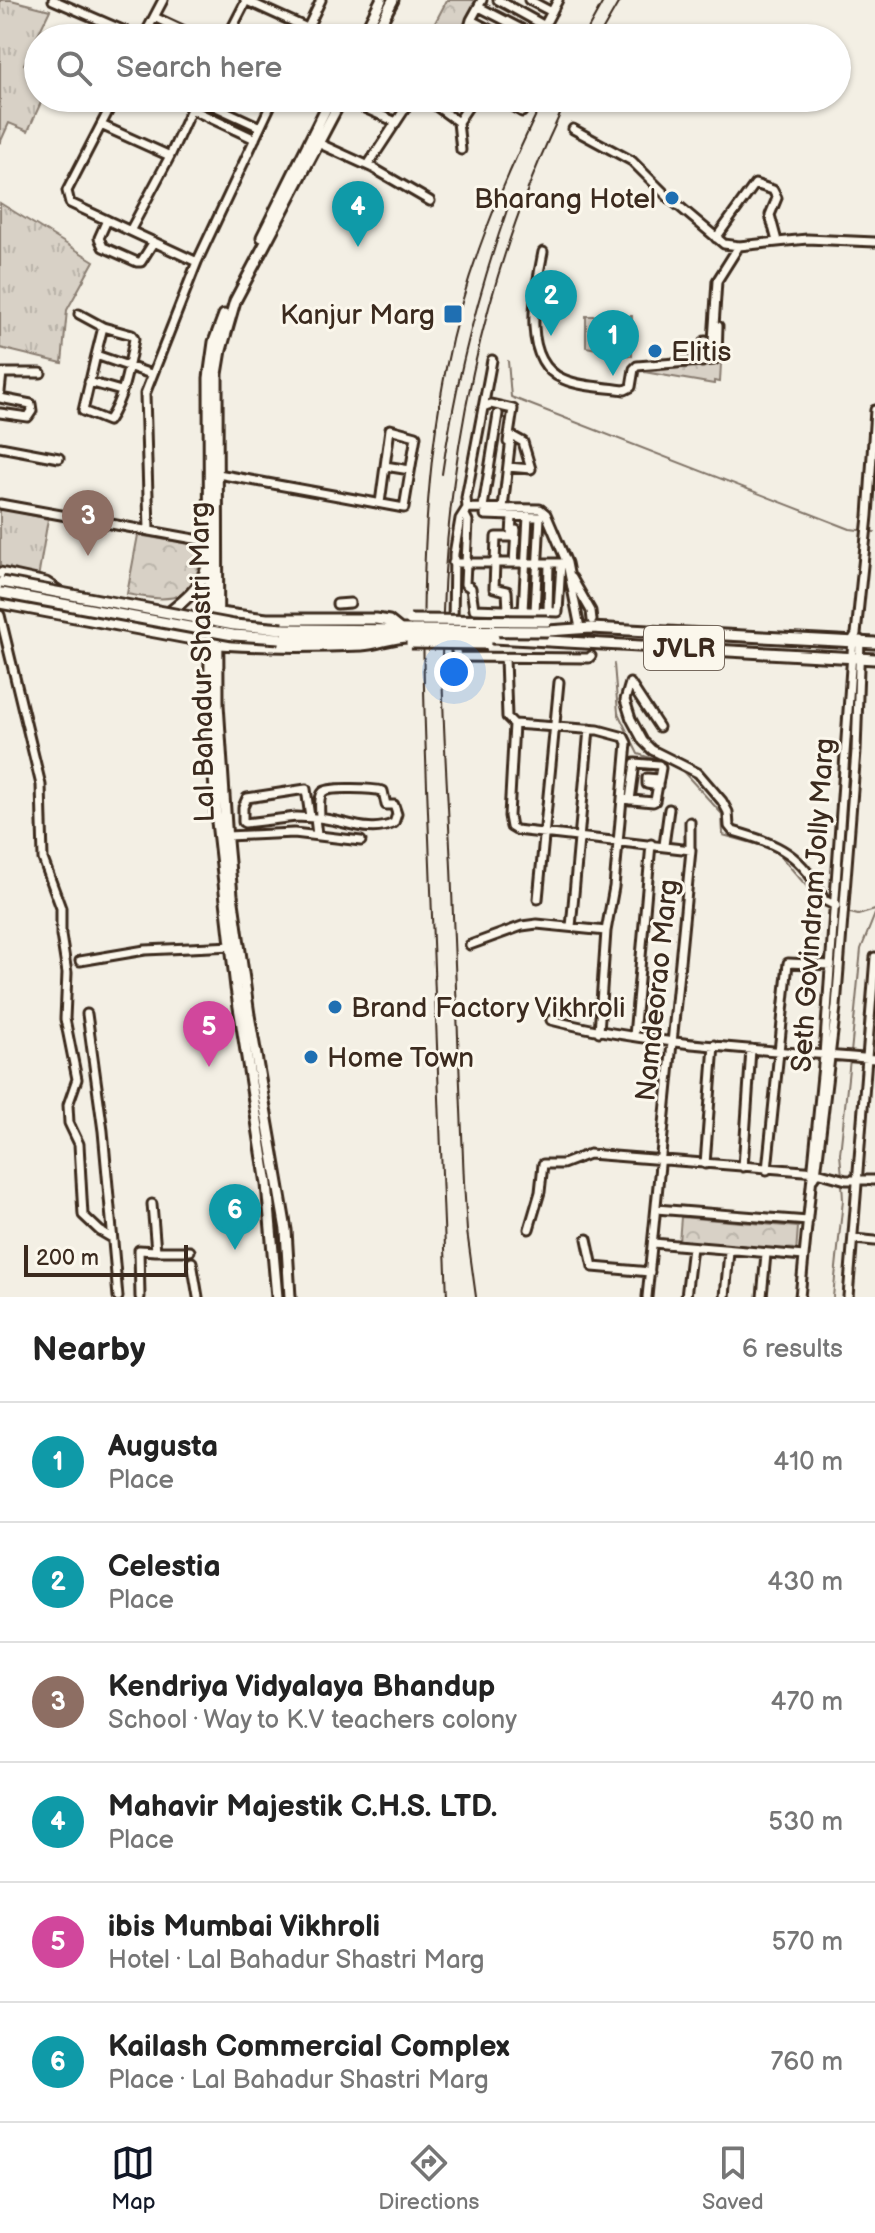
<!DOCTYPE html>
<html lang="en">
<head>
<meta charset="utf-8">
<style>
	:root { --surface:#fff; --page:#f6f6f6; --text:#222; --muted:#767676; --line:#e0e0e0; --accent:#111827 }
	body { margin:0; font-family:"Balsamiq Sans",sans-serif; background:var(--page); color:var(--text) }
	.scale { position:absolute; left:24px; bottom:20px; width:164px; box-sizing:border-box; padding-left:8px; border:4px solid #3b2a1e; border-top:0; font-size:22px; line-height:28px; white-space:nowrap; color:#3b2a1e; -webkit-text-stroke:6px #fbf7ec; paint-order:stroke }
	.you { position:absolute; left:454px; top:672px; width:28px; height:28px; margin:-20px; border:6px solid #fff; border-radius:50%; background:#1a73e8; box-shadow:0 0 0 12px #1a73e833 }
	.badge { display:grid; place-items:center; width:52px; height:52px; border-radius:50%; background:var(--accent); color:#fff; font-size:26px; font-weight:700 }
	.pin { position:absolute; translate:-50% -66px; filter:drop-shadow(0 2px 4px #0008) }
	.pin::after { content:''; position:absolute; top:42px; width:28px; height:24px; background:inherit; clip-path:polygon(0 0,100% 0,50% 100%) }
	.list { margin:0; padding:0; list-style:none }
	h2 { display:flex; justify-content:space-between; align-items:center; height:104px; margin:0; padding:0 32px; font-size:34px }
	h2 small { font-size:26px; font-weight:400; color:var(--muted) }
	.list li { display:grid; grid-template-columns:52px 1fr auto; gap:24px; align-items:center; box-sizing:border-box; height:120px; padding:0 32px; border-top:2px solid var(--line) }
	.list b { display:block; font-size:30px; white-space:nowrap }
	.list p { margin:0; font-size:26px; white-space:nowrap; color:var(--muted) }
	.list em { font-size:26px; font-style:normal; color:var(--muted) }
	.icon { flex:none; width:44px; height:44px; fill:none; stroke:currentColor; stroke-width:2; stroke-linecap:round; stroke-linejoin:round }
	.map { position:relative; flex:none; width:875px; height:1297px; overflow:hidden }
	.search { position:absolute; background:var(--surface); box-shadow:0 2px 6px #0004; left:24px; right:24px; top:24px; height:88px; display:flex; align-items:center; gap:20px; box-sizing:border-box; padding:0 28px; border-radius:44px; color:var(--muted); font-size:30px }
	.sheet { height:824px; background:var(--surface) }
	nav { display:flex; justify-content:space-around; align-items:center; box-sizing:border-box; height:112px; border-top:2px solid var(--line); background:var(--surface); font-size:22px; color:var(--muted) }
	nav a { display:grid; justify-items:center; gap:4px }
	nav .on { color:var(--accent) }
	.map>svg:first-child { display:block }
</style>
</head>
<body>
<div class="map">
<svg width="875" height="1297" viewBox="0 0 875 1297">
	<defs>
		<pattern id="grass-tufts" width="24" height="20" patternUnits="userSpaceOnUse" patternTransform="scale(2)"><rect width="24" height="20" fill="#d8d1c6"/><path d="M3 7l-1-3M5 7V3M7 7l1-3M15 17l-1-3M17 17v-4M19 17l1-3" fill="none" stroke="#bab4aa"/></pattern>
		<pattern id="park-crowns" width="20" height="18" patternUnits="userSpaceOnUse" patternTransform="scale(2)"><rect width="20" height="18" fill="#d8d1c6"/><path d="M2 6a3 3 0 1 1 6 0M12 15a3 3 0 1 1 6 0" fill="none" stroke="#bab4aa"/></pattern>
	</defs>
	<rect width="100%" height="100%" fill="#f3efe4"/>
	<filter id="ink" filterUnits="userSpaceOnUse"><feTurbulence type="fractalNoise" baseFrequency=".0125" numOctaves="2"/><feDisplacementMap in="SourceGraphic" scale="16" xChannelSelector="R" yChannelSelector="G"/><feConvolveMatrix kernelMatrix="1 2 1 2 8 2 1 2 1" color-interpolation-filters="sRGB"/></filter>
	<g filter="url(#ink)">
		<path fill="url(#grass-tufts)" stroke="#8a7e72" stroke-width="2" d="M 0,0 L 11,0 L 50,10 L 24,64 L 38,71 L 38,98 L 43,98 L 28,131 L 9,123 L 0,143 Z
			M 0,203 L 94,261 L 67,310 L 62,363 L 0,348 Z
			M 0,508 L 48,519 L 38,578 L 0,568 Z"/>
		<path fill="url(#park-crowns)" stroke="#8a7e72" stroke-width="2" d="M 447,0 L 478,0 L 459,38 L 427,38 Z
			M 586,316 L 632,316 L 632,356 L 586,347 Z
			M 721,363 L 720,382 L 714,381 L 714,384 L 644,372 Z
			M 138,535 L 201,546 C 199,603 174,603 127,594 Z
			M 681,1217 L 798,1227 L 796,1253 L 679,1242 Z"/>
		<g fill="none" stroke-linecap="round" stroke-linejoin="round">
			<path stroke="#817468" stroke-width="2" d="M 508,361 L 511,397 L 850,529 L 875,532
				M 614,664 L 618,713 L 638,754 L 679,767 L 722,814 L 723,835 L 770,848
				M 776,851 L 822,904 L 832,908
				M 846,912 L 858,915 L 875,910
				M 851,1053 L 861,949 L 875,914
				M 842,1176 L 840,1154 L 850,1059
				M 833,1297 L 843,1200 L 842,1183"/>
			<defs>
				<path id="minor" d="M 53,0 L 141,38
					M 245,0 L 329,38
					M 498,0 L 545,26
					M 529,0 L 552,12
					M 479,7 L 539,38
					M 154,17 L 199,38
					M 471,20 L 506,38
					M 376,28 L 396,38
					M 143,38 L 163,0
					M 227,38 L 246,1
					M 303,38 L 321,0
					M 466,38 L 471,20 L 482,0
					M 538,38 L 558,0
					M 115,98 L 67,191 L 70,203 L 197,262
					M 179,98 L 193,104
					M 197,98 L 260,127
					M 342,98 L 396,122
					M 425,98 L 458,122 L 461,150
					M 498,98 L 522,112
					M 191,109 L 255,139
					M 458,122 L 474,98
					M 101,125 L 170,156
					M 573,129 L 632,161 L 667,196 L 724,244 L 739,246 L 807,239 L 875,242
					M 318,143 L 373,168 L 430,201
					M 368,165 L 412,98
					M 107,220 L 99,238 L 103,247 L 137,262 L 141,262 L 153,243
					M 130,231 L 170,156 L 196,98
					M 716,238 L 755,184 L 773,190 L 777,198 L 770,215 L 777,241
					M 543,252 C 536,289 519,360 563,379 C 581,387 605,387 625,390 L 631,387 L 634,369 L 637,366 L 714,360
					M 79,314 L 103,327
					M 96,355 L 83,411 L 108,421 C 124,398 129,365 134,339 L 132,335 L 103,327 L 96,355 L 151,374
					M 717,357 L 718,326
					M 716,358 L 714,360 L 712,356 L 717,281 L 739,246
					M 702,362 L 705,341
					M 89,382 L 121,391
					M 0,392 L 2,373 L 41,373
					M 0,398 L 31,404 L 32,411 L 28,417 L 0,413
					M 483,407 L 491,404 L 513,409 L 508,442
					M 0,447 L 59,458
					M 385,466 L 410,470
					M 218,474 L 404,508 L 416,436 L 390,429 L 380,503
					M 0,504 L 211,542
					M 483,507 L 498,414
					M 467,508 L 540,509 L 546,514 L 567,563 L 580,628
					M 503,508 L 511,438 L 514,437 L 523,442 L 531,469 L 508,467
					M 464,513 L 468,521 L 465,584 L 471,588 L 474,609 L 558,612 L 561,563
					M 485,515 L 540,517 L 535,611
					M 149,530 L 145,394 L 197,262 L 274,98
					M 453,563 L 565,563
					M 514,563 L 516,530
					M 572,578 L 591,611 L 592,620
					M 337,604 L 350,603
					M 508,610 L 507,591 L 494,588 L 496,537 L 511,537 L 512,516
					M 523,611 L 528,516
					M 548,611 L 549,563
					M 0,615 L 41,785 L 43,859 L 61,908 L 61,935 L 67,973 L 65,1019 L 77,1079 L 68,1105 L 69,1123 L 79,1144 L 83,1215 L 100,1231 L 112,1238
					M 453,624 L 454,554 L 460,519 L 467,508 L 466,498 L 492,360
					M 454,640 L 457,657 L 589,658 L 591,656
					M 505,658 L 507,717 L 514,724 L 509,816 L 511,827 L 516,830 L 691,850 L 647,1297
					M 514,724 L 598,730 L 624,737 L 627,743 L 614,887 L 606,931 L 599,1032
					M 659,727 L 630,683 L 625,700 L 631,719 L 643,741 L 652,750 L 698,773 L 722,801 L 728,812 L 729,826 L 733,831 C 778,844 803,854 824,900 L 836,906
					M 658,786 L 647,784 L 647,778 L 659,779
					M 622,799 L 653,802 L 655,801 L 661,768 L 659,765 L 635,763 L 630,800
					M 310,817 L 306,789 L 247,798 L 243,807 L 243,822 L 245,823 L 296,817 L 315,818
					M 317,835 L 315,818 C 341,818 368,836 394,823 L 397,814 L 394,805 L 386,805 L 383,791 C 374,789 329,786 323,792 C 318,797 320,811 320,818
					M 227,836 L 294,833 L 361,841
					M 664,845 L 669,809
					M 690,848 L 690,822
					M 538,899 L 559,682
					M 571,927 L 589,729
					M 470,945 L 522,926 L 537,924 L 606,931
					M 80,961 L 145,950 L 233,946
					M 87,1014 L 103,1131 L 118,1297
					M 551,1020 C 656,1047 767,1049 875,1059
					M 634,1036 L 651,844
					M 705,1164 L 714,1045
					M 743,1167 L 751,1049
					M 767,1170 L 788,963 L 831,965
					M 813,1179 L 816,1175 L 836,1007 L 856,751 L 860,640
					M 656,1209 L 808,1221
					M 529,1229 L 540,1192 L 543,1164 L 563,1164 L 589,1154 L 817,1172 L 846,1180 L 875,1180
					M 587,1239 L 593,1267 L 650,1272
					M 854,1239 L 875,1241
					M 653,1243 L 804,1256
					M 156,1251 L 190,1251
					M 192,1262 L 198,1297
					M 140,1297 L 139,1250 L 156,1251 L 152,1204
					M 686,1297 L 692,1247
					M 725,1297 L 729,1251
					M 762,1297 L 766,1254
					M 800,1297 L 824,1055 L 853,639 L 856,634 L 868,516 L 875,410
					M 848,1297 L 875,957"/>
				<path id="major" d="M 362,38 L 381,0
					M 373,38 L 393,0
					M 262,237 L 331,98
					M 224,315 L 214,342 L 209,378 L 210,695 L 216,813 L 236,988 L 267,1184 L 277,1297
					M 0,573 L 46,583 L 61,593
					M 0,603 L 219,644 C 266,647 315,647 362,645 C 379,644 394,636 411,637
					M 122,609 L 194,622
					M 166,615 C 184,601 200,589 207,567
					M 215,615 L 219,613 L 267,619 L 376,619 L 389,621 L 399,629
					M 283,629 L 412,630
					M 548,631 L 591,628 L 875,643
					M 280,638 L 388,637
					M 494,638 L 875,659
					M 290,1297 L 286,1230 L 249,1015 L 232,895 L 227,841 L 218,704 L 217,374 L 221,350 L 235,301 L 342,98"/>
			</defs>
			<use href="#minor" stroke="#3b2a1e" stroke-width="13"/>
			<use href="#major" stroke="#3b2a1e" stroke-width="15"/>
			<use href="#minor" stroke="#fbf7ec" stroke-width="7"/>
			<use href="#major" stroke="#fbf7ec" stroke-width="9"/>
			<path stroke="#3b2a1e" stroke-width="2" d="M 583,38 L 604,0
				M 598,38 L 620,0
				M 442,474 C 455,383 478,294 508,207
				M 447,1297 C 441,1144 434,991 429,838 C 423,681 415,523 446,368 C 464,274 502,184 544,98
				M 476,1297 L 467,1231 L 464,1182 C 459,1077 455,972 451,867 C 448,799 443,730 442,661 C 442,470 483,269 568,98"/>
			<defs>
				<path id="major-bridge" d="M 2,582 L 234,625 L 283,629
					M 2,593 L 233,635 L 280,638
					M 410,620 L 547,621
					M 412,630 L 548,631
					M 411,637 L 494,638
					M 411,643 L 487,644"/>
			</defs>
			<use href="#major-bridge" stroke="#3b2a1e" stroke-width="15" stroke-linecap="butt"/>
			<use href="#major-bridge" stroke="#fbf7ec" stroke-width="9"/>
		</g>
	</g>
	<g fill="#1f6fb2" stroke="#fbf7ec" stroke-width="3">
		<circle cx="672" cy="198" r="8"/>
		<rect x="443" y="304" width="20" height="20" rx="4"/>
		<circle cx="655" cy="351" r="8"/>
		<circle cx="335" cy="1007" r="8"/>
		<circle cx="311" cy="1057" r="8"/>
	</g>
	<g text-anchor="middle" stroke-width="6" stroke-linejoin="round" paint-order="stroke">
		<rect fill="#fbf7ec" stroke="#75685c" stroke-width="2" x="644" y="626" width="80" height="44" rx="6"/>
		<g font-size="26" font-weight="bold" fill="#3b2a1e">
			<text x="684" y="657">JVLR</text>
		</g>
		<g font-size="28" fill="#3b2a1e" stroke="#fbf7ec" text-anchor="start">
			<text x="656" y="208" text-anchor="end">Bharang Hotel</text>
			<text x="435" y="324" text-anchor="end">Kanjur Marg</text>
			<text x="671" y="361">Elitis</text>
			<text x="351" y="1017">Brand Factory Vikhroli</text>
			<text x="327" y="1067">Home Town</text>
		</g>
		<g font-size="28" fill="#3b2a1e" stroke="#fbf7ec">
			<text transform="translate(201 662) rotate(-91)" y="10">Lal Bahadur Shastri Marg</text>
			<text transform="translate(812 905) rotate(-86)" y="10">Seth Govindram Jolly Marg</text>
			<text transform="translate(656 990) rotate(-84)" y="10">Namdeorao Marg</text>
		</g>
	</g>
</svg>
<div class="scale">200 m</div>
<div class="you"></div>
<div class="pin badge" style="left:613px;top:376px;background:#0f9aa8">1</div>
<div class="pin badge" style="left:551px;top:336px;background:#0f9aa8">2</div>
<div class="pin badge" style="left:88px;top:556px;background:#8d6e63">3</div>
<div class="pin badge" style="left:358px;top:247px;background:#0f9aa8">4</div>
<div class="pin badge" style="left:209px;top:1067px;background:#d1479c">5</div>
<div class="pin badge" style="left:235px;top:1250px;background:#0f9aa8">6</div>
<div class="search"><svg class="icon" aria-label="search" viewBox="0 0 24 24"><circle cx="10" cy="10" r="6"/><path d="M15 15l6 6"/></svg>Search here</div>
</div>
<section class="sheet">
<h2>Nearby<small>6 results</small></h2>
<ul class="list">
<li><span class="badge" style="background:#0f9aa8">1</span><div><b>Augusta</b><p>Place</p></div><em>410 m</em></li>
<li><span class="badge" style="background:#0f9aa8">2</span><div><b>Celestia</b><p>Place</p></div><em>430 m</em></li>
<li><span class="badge" style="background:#8d6e63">3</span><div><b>Kendriya Vidyalaya Bhandup</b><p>School · Way to K.V teachers colony</p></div><em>470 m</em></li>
<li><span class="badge" style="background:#0f9aa8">4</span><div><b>Mahavir Majestik C.H.S. LTD.</b><p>Place</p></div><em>530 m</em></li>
<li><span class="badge" style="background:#d1479c">5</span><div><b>ibis Mumbai Vikhroli</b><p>Hotel · Lal Bahadur Shastri Marg</p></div><em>570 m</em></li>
<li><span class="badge" style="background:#0f9aa8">6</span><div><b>Kailash Commercial Complex</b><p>Place · Lal Bahadur Shastri Marg</p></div><em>760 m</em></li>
</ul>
</section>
<nav>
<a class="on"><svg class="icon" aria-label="map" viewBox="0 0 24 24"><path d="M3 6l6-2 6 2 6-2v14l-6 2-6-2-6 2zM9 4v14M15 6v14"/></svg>Map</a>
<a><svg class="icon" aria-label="directions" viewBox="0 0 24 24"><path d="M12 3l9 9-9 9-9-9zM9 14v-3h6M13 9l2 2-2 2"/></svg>Directions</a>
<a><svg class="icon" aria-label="saved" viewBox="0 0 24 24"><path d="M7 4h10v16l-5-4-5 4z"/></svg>Saved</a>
</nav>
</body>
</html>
